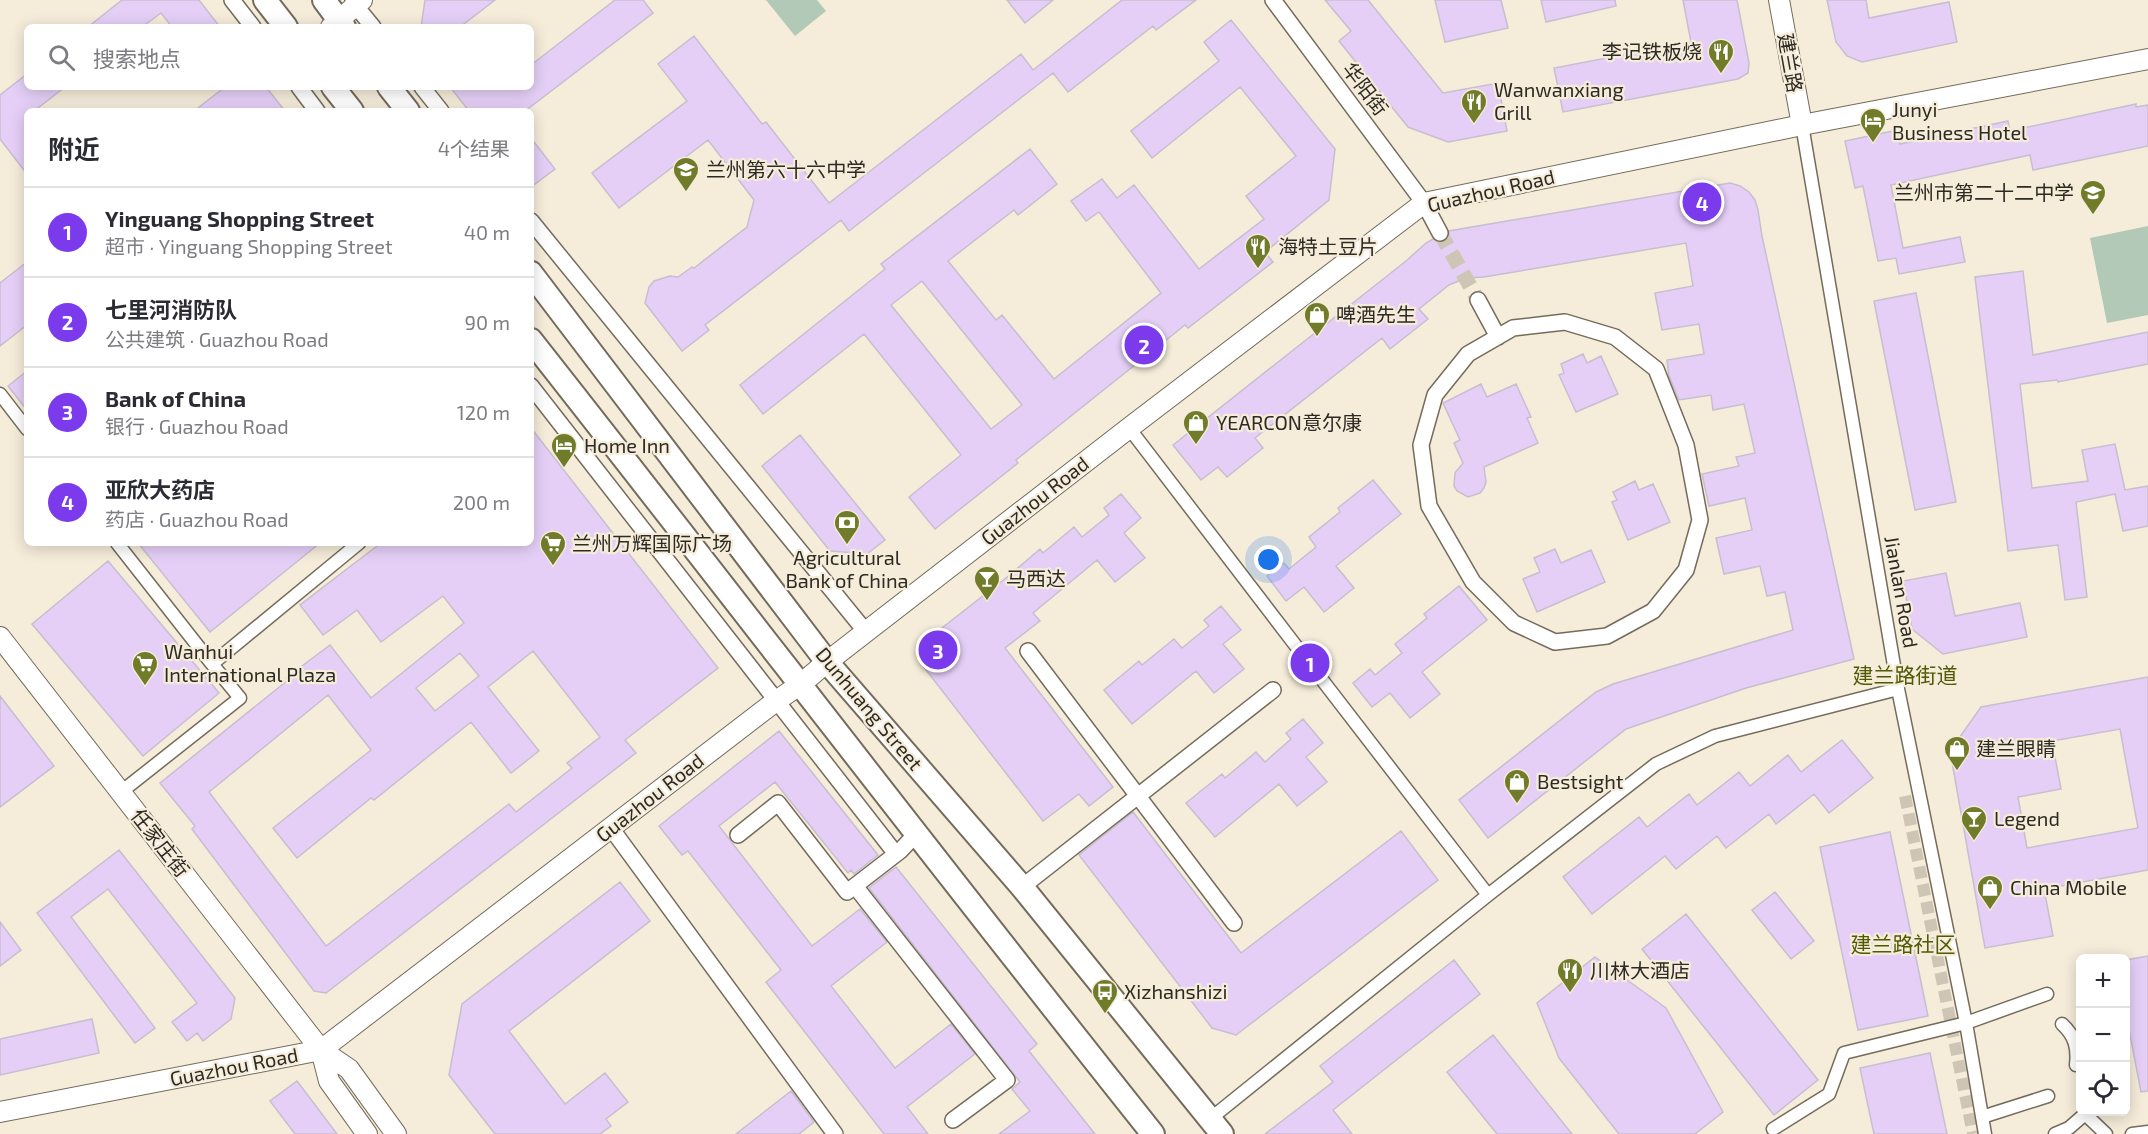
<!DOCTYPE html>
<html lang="zh">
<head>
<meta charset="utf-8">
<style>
	:root { --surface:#fff; --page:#f2f2f3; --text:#2b2b33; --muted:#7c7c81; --line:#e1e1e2; --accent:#7c3aed }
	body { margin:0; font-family:"Exo 2","Noto Sans SC",sans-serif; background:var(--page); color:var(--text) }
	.controls { position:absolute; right:18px; bottom:18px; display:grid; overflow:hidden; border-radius:9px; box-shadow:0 3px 15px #0003 }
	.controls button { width:54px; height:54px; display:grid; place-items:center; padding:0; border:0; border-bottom:2px solid var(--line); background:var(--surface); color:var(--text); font:30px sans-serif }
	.you { position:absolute; left:1269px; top:560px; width:21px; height:21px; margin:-15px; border:4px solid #fff; border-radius:50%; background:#1a73e8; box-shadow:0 0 0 9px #1a73e833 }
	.badge { display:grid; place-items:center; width:39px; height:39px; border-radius:50%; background:var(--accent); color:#fff; font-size:20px; font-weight:700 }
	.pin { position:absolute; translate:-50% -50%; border:3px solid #fff; box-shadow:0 2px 6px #0006 }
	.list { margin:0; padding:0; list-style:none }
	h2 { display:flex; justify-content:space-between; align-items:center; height:78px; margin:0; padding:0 24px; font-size:26px }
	h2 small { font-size:20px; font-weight:400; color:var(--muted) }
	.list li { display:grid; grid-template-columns:39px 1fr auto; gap:18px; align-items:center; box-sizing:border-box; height:90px; padding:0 24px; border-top:2px solid var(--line) }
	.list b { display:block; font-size:22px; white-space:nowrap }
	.list p { margin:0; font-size:20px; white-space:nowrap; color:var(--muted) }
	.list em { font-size:20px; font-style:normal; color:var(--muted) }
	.icon { flex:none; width:33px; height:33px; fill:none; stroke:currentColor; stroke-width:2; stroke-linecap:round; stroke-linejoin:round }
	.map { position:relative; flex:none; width:2148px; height:1134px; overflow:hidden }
	.search { position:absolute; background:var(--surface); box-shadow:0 3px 15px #0003; left:24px; top:24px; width:510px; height:66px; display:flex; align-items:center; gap:15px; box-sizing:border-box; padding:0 21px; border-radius:9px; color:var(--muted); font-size:22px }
	.panel { position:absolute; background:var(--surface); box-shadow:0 3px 15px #0003; left:24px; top:108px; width:510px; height:438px; border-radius:9px }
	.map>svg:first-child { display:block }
</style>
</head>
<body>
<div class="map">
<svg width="2148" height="1134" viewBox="0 0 2148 1134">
	<rect width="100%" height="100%" fill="#f6ecda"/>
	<path fill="#b2c9b7" d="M 766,0 L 817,0 L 826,11 L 795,36 Z
		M 2148,226 L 2148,315 L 2107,323 L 2090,238 Z"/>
	<path fill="#e5cff7" stroke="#c7bed0" stroke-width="1.5" fill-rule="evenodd" d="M 122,0 L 199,0 L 220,27 L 172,27 L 161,13 L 142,27 L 88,27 Z
		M 425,0 L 495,0 L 460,27 L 421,27 Z
		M 615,0 L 643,0 L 653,13 L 525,111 L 469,111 L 450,87 L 531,87 L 531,65 Z
		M 1007,0 L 1053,0 L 1025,23 Z
		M 1122,0 L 1196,0 L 1156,30 L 1153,26 L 1068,92 L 1053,73 L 849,231 L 841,220 L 705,325 L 709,330 L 682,351 L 645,303 L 649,287 L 654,281 L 670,276 L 678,277 L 692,267 L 694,268 L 747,227 L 754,200 L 708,140 L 619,208 L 592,173 L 687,101 L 658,64 L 694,36 L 762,124 L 766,122 L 829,203 L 1021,54 L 1033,70 Z
		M 1325,0 L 1368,0 L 1443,93 L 1498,83 L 1507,131 L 1448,142 L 1408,127 L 1339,41 L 1351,31 Z
		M 1435,0 L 1501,0 L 1508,28 L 1445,42 Z
		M 1541,0 L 1615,0 L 1616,6 L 1546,22 Z
		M 1683,0 L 1737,0 L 1749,63 L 1748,73 L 1738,79 L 1563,112 L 1554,68 L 1691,42 Z
		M 1827,0 L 1866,0 L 1869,18 L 1949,2 L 1957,42 L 1862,62 L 1847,56 L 1836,42 Z
		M 1231,20 L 1335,149 L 1329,200 L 1265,252 L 1273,262 L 1188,328 L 1185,325 L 1016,460 L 1018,463 L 935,529 L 909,497 L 961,455 L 864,334 L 763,414 L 740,385 L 885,269 L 881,264 L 1030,149 L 1057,184 L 1018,215 L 1014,210 L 948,261 L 996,320 L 1002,315 L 1054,379 L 1161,293 L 1099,212 L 1086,221 L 1071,201 L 1102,179 L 1117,198 L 1134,185 L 1199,269 L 1264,219 L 1246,196 L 1296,156 L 1240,87 L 1152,158 L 1131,131 L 1219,61 L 1204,42 ZM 922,281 L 1022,405 L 991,429 L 891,305 Z
		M 27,74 L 27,87 L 65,87 L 34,111 L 27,111 L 27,174 L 0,139 L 0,95 Z
		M 225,87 L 266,87 L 285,111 L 194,111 Z
		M 2136,104 L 2136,107 L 2148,105 L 2148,146 L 2033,170 L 2030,155 L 1891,185 L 1903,248 L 1960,237 L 1965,262 L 1899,274 L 1896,258 L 1878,261 L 1863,186 L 1855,188 L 1845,141 L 1898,130 L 1900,144 L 2008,121 L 2010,131 Z
		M 531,138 L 555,169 L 531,187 Z
		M 1730,183 L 1740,186 L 1749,192 L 1755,200 L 1758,210 L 1762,236 L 1854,659 L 1746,688 L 1626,729 L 1488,838 L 1459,800 L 1596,692 L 1613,684 L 1793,630 L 1785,592 L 1767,596 L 1760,566 L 1724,574 L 1716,538 L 1752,530 L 1745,498 L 1709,506 L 1702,474 L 1739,466 L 1736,457 L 1755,453 L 1744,404 L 1713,410 L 1711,395 L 1679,400 L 1669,376 L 1667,360 L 1704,354 L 1699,324 L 1662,330 L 1655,293 L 1693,286 L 1686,243 L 1484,277 L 1466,278 L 1449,285 L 1419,309 L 1428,319 L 1390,349 L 1382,338 L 1255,438 L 1263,448 L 1227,477 L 1218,467 L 1201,480 L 1173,445 L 1406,261 L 1426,243 L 1433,239 L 1439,243 L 1445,241 L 1449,238 L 1449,231 Z
		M 27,262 L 27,325 L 0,346 L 0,283 Z
		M 2023,271 L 2033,355 L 2148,332 L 2148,364 L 2058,382 L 2057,380 L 2020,384 L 2032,488 L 2088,481 L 2082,450 L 2115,444 L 2125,490 L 2148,486 L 2148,526 L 2123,531 L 2115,494 L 2076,502 L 2087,597 L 2065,600 L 2058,545 L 2008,551 L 1975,277 Z
		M 1916,293 L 1956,502 L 1915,510 L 1874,301 Z
		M 1583,354 L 1587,363 L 1601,356 L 1618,394 L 1576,412 L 1559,375 L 1564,373 L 1561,364 Z
		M 27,371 L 27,410 L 8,386 Z
		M 1481,384 L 1487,397 L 1516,384 L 1531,417 L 1527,418 L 1538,443 L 1484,467 L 1486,482 L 1484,488 L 1480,493 L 1468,497 L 1457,491 L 1454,486 L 1455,473 L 1463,463 L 1454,443 L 1460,440 L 1443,403 Z
		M 531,428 L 718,668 L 625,740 L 636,753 L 326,993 L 314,991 L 192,829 L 195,826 L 160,783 L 288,680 L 286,678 L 330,645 L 371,698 L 464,623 L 443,596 L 381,642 L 357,610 L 323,635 L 300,605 L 381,543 L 531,543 ZM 533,651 L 600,737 L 567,763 L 572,768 L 516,812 L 509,804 L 326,946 L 209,792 L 328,695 L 371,750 L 273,828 L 297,858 L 371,798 L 374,800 L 471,722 L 511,773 L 539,751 L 488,687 ZM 460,653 L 479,676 L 435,711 L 416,688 Z
		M 800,435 L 885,540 L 867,554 L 830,551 L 762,466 Z
		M 1373,480 L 1401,514 L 1336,566 L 1354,588 L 1324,612 L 1304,587 L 1286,601 L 1267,576 L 1284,563 L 1289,569 L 1316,547 L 1309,537 L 1340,512 L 1338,508 Z
		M 1635,481 L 1639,490 L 1653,484 L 1670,522 L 1628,540 L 1612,502 L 1617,500 L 1613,492 Z
		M 1121,494 L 1141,518 L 1124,533 L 1145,558 L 1115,582 L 1097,560 L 1033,613 L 1040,621 L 1005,648 L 1113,787 L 1089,806 L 1079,794 L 1043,821 L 923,666 L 924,642 L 1006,578 L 1040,549 L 1043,553 L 1074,527 L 1082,537 L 1109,515 L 1104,508 Z
		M 138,543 L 320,543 L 210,632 Z
		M 1555,549 L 1561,563 L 1591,550 L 1605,582 L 1537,612 L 1523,579 L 1540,572 L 1534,558 Z
		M 108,561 L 219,693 L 143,756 L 32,624 Z
		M 1946,573 L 1955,616 L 2020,603 L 2027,637 L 1943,654 L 1912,629 L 1903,581 Z
		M 1459,586 L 1487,620 L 1422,672 L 1440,694 L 1410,718 L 1390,693 L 1372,707 L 1353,683 L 1370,669 L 1375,675 L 1402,653 L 1395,644 L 1427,618 L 1424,614 Z
		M 1221,606 L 1241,630 L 1223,644 L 1244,669 L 1214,693 L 1196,671 L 1132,724 L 1104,690 L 1139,661 L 1142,665 L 1174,639 L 1182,648 L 1209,626 L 1204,620 Z
		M 2148,677 L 2148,870 L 2044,889 L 2053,936 L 1985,948 L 1950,751 L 1981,707 ZM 2120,729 L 2138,828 L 2027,848 L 2018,797 L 2061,789 L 2052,741 Z
		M 0,696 L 54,766 L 0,807 Z
		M 1303,719 L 1323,743 L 1306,757 L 1327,782 L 1297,806 L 1279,784 L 1215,837 L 1186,803 L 1222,774 L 1225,778 L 1256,752 L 1265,762 L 1291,739 L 1286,733 Z
		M 779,731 L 878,855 L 854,874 L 851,870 L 848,873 L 775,782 L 719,826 L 812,946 L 860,909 L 887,942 L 831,986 L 895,1068 L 951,1024 L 975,1054 L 907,1107 L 928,1134 L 884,1134 L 766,982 L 781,970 L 688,851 L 682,855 L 659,826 Z
		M 1842,740 L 1873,778 L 1829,813 L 1814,794 L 1776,824 L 1769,814 L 1726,848 L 1717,836 L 1676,869 L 1665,856 L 1592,914 L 1563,877 L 1639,817 L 1647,827 L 1689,794 L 1697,805 L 1739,772 L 1750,786 L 1788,755 L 1801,772 Z
		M 1133,812 L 1241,953 L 1401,831 L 1438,880 L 1236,1035 L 1212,1028 L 1079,855 Z
		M 1890,832 L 1928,1016 L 1858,1030 L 1820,847 Z
		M 119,850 L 235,998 L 231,1019 L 203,1041 L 197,1033 L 187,1041 L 172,1022 L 197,1003 L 108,889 L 71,917 L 155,1028 L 135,1043 L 37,913 Z
		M 896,867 L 1037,1044 L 1029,1051 L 1095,1134 L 999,1134 L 1030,1111 L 1012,1089 L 1020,1082 L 869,888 Z
		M 620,882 L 650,921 L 509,1031 L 565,1104 L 605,1073 L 628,1102 L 606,1119 L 611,1126 L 600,1134 L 495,1134 L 449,1075 L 462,1004 Z
		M 1775,892 L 1814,941 L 1791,959 L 1752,910 Z
		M 1686,914 L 1818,1080 L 1774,1115 L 1642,949 Z
		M 0,922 L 21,950 L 0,966 Z
		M 2148,956 L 2148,1091 L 2141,1092 L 2126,1014 L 2126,960 Z
		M 1595,957 L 1666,1008 L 1723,1112 L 1695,1134 L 1619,1134 L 1559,1058 L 1537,1003 Z
		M 1454,960 L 1480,994 L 1333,1110 L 1352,1134 L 1265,1134 L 1333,1082 L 1320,1066 Z
		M 92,1019 L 99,1053 L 0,1075 L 0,1039 Z
		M 1493,1035 L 1572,1134 L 1497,1134 L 1447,1072 Z
		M 1930,1053 L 1947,1134 L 1874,1134 L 1860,1068 Z
		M 297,1081 L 337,1134 L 295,1134 L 270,1101 Z
		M 791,1091 L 814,1122 L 799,1134 L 736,1134 Z"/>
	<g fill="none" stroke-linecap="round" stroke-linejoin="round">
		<path stroke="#cec5b5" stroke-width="12" stroke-dasharray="12 6" stroke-linecap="butt" d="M 1296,646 L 1323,681
			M 1905,796 L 1973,1134"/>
		<path stroke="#cec5b5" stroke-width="15" stroke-dasharray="15 8" stroke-linecap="butt" d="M 1440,233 L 1478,300"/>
		<defs>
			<path id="pedestrian" d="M 1802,125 L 1898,689 L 1966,1023 L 1985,1134
				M 0,394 L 27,429
				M 1129,428 L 1296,646
				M 117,543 L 212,664 L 359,543
				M 1323,681 L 1488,895
				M 121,792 L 240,698 L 212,664
				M 2062,1024 C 2075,1036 2078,1048 2076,1065
				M 2085,1114 L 2106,1134
				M 1982,1117 L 2048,1096
				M 1210,1119 L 1488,895 L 1656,764 L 1715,736 L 1898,689
				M 1773,1129 L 1829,1094 L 1844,1053 L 1966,1023 L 2047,994
				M 2055,1134 L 2069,1128 L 2085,1114 L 2086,1112
				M 2132,1134 L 2148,1132"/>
			<path id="minor" d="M 232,0 L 253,27
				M 353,0 L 355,5 L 373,27
				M 1273,0 L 1424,203 L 1440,233
				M 299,87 L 317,111
				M 422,87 L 441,111
				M 531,221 L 866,632
				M 1478,300 L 1498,337
				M 1565,322 L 1615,337 L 1656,369 L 1686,445 L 1700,520 L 1686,570 L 1653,611 L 1607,636 L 1555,642 L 1514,623 L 1473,582 L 1429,506 L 1421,445 L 1435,395 L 1468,354 L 1513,328 Z
				M 531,386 L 896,854
				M 1028,651 L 1234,923
				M 611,828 L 835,1134
				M 738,835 L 778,803 L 847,892 L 900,851 L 916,834
				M 855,886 L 1007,1080 L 953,1120
				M 1022,887 L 1273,690"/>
			<path id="tertiary" d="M 1779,0 L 1802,125
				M 331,27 L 362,0
				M 0,637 L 321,1050 L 349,1069 L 396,1134
				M 321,1050 L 329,1081 L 367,1134
				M 0,1112 L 321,1050 L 776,701 L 801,684 L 827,662 L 1129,428 L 1424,203 L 1802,125 L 2148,59"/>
			<path id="secondary" d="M 265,0 L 286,27
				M 324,0 L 344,27
				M 333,87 L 352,111
				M 389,87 L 408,111
				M 531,273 L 827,662 L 1022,887 L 1222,1134
				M 531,340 C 739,604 943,871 1153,1134"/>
		</defs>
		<use href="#pedestrian" stroke="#746b5b" stroke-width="15"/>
		<use href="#minor" stroke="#746b5b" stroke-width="18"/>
		<use href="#tertiary" stroke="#746b5b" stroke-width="22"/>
		<use href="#secondary" stroke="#746b5b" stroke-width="26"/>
		<use href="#pedestrian" stroke="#fff" stroke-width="12"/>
		<use href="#minor" stroke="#fff" stroke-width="15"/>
		<use href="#tertiary" stroke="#fff" stroke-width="20"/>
		<use href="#secondary" stroke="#fff" stroke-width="22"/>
	</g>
	<defs>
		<symbol id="restaurant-pin" viewBox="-11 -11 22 30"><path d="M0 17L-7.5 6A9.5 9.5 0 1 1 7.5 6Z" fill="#707c29" stroke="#f6ecda"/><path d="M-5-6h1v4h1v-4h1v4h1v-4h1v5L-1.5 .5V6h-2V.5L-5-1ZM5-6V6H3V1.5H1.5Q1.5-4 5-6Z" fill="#fff"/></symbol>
		<symbol id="hotel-pin" viewBox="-11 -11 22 30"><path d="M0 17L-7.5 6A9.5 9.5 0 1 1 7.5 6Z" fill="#707c29" stroke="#f6ecda"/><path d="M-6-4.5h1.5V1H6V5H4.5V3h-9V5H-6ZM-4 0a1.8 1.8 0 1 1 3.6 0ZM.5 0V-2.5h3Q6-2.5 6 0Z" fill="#fff"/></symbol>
		<symbol id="school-pin" viewBox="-11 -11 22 30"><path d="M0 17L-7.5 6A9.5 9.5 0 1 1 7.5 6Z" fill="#707c29" stroke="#f6ecda"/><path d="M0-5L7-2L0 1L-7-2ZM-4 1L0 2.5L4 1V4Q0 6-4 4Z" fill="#fff"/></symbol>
		<symbol id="shop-pin" viewBox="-11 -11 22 30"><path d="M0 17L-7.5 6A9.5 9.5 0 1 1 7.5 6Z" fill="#707c29" stroke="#f6ecda"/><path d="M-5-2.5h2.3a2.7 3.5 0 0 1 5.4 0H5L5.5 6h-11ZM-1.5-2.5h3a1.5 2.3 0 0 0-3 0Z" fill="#fff"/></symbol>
		<symbol id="bank-pin" viewBox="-11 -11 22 30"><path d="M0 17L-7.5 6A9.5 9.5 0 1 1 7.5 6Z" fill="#707c29" stroke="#f6ecda"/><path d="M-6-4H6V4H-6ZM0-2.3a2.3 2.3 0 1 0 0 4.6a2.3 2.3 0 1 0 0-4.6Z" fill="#fff"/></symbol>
		<symbol id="supermarket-pin" viewBox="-11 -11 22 30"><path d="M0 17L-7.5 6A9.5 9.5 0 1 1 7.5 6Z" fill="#707c29" stroke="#f6ecda"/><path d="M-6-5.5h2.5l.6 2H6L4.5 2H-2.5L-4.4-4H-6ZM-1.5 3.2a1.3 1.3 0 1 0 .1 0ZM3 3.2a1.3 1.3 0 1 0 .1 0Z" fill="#fff"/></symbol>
		<symbol id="bar-pin" viewBox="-11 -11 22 30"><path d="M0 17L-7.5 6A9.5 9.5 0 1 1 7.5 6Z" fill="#707c29" stroke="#f6ecda"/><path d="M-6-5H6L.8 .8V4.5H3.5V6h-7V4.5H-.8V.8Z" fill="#fff"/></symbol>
		<symbol id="bus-pin" viewBox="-11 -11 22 30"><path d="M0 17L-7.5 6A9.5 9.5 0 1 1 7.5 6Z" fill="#707c29" stroke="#f6ecda"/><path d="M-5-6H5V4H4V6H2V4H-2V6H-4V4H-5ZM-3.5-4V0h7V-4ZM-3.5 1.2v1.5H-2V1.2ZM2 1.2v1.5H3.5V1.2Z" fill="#fff"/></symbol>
	</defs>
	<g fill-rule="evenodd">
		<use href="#restaurant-pin" x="1706" y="37" width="30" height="40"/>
		<use href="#restaurant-pin" x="1459" y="87" width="30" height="40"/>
		<use href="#hotel-pin" x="1858" y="106" width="30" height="40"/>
		<use href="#school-pin" x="671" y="155" width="30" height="40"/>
		<use href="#school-pin" x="2078" y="178" width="30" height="40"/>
		<use href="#restaurant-pin" x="1243" y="232" width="30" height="40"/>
		<use href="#shop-pin" x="1302" y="300" width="30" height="40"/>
		<use href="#shop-pin" x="1181" y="408" width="30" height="40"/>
		<use href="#hotel-pin" x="549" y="431" width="30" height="40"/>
		<use href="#bank-pin" x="832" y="508" width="30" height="40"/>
		<use href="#supermarket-pin" x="538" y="529" width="30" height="40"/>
		<use href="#bar-pin" x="972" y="564" width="30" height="40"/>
		<use href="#supermarket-pin" x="130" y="649" width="30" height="40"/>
		<use href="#shop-pin" x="1942" y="734" width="30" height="40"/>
		<use href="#shop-pin" x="1502" y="767" width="30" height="40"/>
		<use href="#bar-pin" x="1959" y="804" width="30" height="40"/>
		<use href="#shop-pin" x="1975" y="873" width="30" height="40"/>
		<use href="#restaurant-pin" x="1555" y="956" width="30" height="40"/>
		<use href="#bus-pin" x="1090" y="977" width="30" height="40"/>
	</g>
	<g text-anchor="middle" stroke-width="4.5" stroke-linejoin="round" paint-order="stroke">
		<g font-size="20" fill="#2d2a23" stroke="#f6ecda" text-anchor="start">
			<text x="1702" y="59" text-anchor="end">李记铁板烧</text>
			<text x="1494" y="97">Wanwanxiang<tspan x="1494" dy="23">Grill</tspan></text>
			<text x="1892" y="117">Junyi<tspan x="1892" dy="23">Business Hotel</tspan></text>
			<text x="706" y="177">兰州第六十六中学</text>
			<text x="2074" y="200" text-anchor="end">兰州市第二十二中学</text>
			<text x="1278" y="254">海特土豆片</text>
			<text x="1336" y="322">啤酒先生</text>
			<text x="1216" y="430">YEARCON意尔康</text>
			<text x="584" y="453">Home Inn</text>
			<text x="572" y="551">兰州万辉国际广场</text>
			<text x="847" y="565" text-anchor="middle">Agricultural<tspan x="847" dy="23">Bank of China</tspan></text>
			<text x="1006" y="586">马西达</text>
			<text x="164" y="659">Wanhui<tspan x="164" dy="23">International Plaza</tspan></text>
			<text x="1976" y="756">建兰眼睛</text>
			<text x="1537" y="789">Bestsight</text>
			<text x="1994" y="826">Legend</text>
			<text x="2010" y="895">China Mobile</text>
			<text x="1590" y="978">川林大酒店</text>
			<text x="1124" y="999">Xizhanshizi</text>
		</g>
		<g font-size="20" fill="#2d2a23" stroke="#f6ecda">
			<text transform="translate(1790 63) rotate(80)" y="7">建兰路</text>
			<text transform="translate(1365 89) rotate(53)" y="7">华阳街</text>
			<text transform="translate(1491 191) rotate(-13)" y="7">Guazhou Road</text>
			<text transform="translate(1035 501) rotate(-38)" y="7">Guazhou Road</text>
			<text transform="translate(1901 592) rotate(80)" y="7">Jianlan Road</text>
			<text transform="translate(869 709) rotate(50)" y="7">Dunhuang Street</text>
			<text transform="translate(650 798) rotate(-38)" y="7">Guazhou Road</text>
			<text transform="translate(160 843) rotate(52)" y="7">任家庄街</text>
			<text transform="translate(234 1067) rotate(-11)" y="7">Guazhou Road</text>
		</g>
		<g font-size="21" fill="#505a05" stroke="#f6ecda">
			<text x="1905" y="683">建兰路街道</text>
			<text x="1903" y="952">建兰路社区</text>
		</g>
	</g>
</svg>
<div class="controls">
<button>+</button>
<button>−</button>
<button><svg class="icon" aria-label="locate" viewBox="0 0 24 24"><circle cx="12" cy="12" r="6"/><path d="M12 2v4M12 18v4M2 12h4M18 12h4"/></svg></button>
</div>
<div class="you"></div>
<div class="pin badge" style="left:1310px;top:663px">1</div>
<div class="pin badge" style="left:1144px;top:345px">2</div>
<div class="pin badge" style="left:938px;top:650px">3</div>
<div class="pin badge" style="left:1702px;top:202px">4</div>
<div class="search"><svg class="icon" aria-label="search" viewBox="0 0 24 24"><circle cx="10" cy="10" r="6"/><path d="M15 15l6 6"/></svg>搜索地点</div>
<section class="panel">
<h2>附近<small>4个结果</small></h2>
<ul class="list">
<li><span class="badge">1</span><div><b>Yinguang Shopping Street</b><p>超市 · Yinguang Shopping Street</p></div><em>40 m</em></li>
<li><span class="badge">2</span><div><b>七里河消防队</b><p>公共建筑 · Guazhou Road</p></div><em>90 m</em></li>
<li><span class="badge">3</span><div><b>Bank of China</b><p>银行 · Guazhou Road</p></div><em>120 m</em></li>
<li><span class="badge">4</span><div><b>亚欣大药店</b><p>药店 · Guazhou Road</p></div><em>200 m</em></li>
</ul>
</section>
</div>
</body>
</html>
